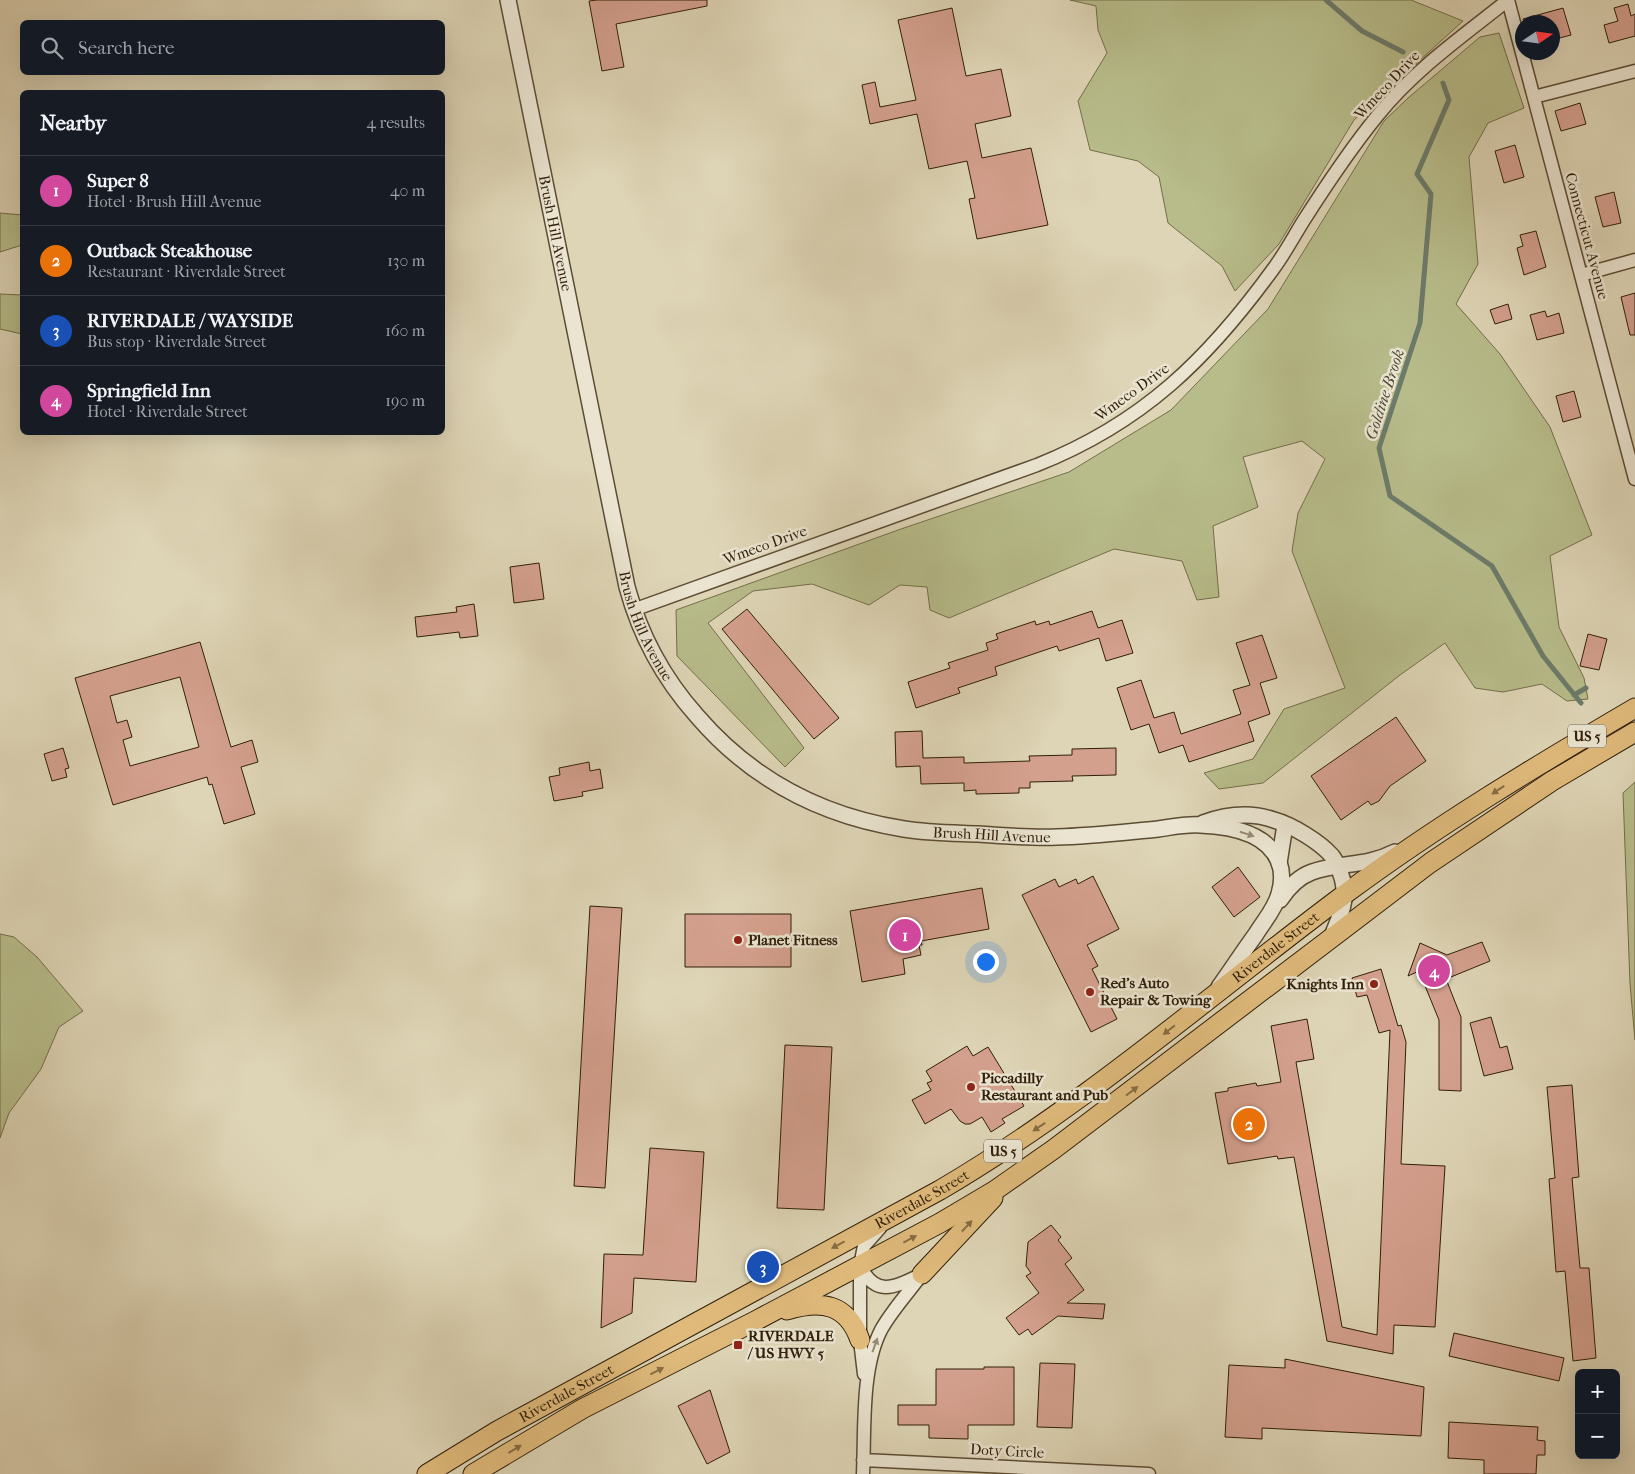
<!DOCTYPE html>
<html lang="en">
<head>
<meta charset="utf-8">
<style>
	:root { --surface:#171b24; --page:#20242c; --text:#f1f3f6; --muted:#9ea1a6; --line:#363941; --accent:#1a73e8 }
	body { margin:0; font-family:"IM FELL French Canon",serif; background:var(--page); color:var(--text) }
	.controls { position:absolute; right:15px; bottom:15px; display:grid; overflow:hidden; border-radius:8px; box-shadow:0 5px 20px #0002 }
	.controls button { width:45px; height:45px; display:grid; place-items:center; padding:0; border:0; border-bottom:1px solid var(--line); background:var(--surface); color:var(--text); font:25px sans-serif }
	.compass { position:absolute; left:1515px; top:15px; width:45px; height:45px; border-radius:50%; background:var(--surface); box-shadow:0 5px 20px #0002; rotate:77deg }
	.you { position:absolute; left:985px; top:961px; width:18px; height:18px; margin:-12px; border:4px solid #fff; border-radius:50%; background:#1a73e8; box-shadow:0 0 0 8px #1a73e833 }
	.badge { display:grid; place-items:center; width:32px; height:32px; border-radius:50%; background:var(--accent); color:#fff; font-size:16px; font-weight:700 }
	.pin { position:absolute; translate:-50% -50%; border:2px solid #fff; box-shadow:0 1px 5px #0006 }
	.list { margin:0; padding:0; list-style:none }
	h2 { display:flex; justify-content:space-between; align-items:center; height:65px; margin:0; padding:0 20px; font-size:21px }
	h2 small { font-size:16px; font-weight:400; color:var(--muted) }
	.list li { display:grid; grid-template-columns:32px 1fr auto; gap:15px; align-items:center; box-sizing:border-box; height:70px; padding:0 20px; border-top:1px solid var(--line) }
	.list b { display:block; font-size:19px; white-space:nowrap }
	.list p { margin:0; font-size:16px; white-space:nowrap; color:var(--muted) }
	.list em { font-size:16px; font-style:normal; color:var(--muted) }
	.icon { flex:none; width:28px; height:28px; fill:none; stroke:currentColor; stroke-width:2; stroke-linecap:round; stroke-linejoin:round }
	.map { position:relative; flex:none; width:1635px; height:1474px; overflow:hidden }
	.search { position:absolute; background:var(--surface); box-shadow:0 5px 20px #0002; left:20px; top:20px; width:425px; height:55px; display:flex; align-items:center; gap:12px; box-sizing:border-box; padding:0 18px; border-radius:8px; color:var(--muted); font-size:19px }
	.panel { position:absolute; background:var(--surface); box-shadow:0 5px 20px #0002; left:20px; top:90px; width:425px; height:345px; border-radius:8px }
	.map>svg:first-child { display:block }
</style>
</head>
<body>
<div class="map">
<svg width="1635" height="1474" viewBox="0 0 1635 1474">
	<rect width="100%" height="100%" fill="#ded5b6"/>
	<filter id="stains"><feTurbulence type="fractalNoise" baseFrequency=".004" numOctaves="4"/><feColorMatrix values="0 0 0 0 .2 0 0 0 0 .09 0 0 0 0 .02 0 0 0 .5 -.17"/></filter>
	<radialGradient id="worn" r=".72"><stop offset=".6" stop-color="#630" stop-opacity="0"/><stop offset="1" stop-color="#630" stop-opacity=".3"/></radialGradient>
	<path fill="#b7bc8a" stroke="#746e4a" d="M 1070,0 L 1411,0 L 1463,21 L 1354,120 L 1279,244 L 1235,291 L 1222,266 L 1168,223 L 1159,177 L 1138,161 L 1090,150 L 1078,101 L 1107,53 L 1098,30 L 1096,6 Z
		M 1499,33 L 1524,108 L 1488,123 L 1469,157 L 1478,264 L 1456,304 L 1500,354 L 1550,427 L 1592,535 L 1550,556 L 1559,627 L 1584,678 L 1588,699 L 1567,701 L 1542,684 L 1503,692 L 1475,688 L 1445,643 L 1400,675 L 1263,783 L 1219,789 L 1204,773 L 1253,759 L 1284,709 L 1345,688 L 1292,551 L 1298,513 L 1325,459 L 1302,441 L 1243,457 L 1258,507 L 1213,526 L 1219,597 L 1197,600 L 1182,561 L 1114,549 L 949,618 L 930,610 L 927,587 L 900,585 L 869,605 L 812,584 L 753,591 L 708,623 L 804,748 L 785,767 L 677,656 L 676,610 L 901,529 L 1069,472 L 1171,410 L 1268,309 L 1384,121 L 1408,98 L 1480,37 Z
		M 0,213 L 22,215 L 22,245 L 0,252 Z
		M 0,294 L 22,295 L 22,334 L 0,329 Z
		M 1635,782 L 1635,1040 L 1630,984 L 1623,793 Z
		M 0,934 L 14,937 L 37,957 L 83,1011 L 59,1027 L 41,1069 L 9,1113 L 0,1138 Z"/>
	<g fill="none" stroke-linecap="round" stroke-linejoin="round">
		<path stroke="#6c7b6a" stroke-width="5" d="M 1326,0 L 1362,31 L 1403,52
			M 1443,83 L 1449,100 L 1417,174 L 1431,194 L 1420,323 L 1379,448 L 1390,496 L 1492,566 L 1543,656 L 1581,703
			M 1574,695 L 1586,688"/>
	</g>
	<path fill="#d4a08e" stroke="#301f09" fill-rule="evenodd" d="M 597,0 L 707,0 L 707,6 L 616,24 L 624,67 L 602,71 L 589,1 Z
		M 1628,4 L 1631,16 L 1635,14 L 1635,36 L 1609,43 L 1604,25 L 1618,21 L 1614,8 Z
		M 952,8 L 966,76 L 1001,69 L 1011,116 L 975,124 L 982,158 L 1031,148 L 1048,225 L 977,239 L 969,199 L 975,198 L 967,161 L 929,169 L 917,114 L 870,124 L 862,85 L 875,82 L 880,107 L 916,100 L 898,20 Z
		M 1563,8 L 1571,35 L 1552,40 L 1552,22 L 1524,22 L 1523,19 Z
		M 1580,103 L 1586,124 L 1561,131 L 1555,111 Z
		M 1515,145 L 1524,177 L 1504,183 L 1495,151 Z
		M 1614,192 L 1621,223 L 1603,227 L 1595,197 Z
		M 1536,231 L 1546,267 L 1524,275 L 1517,248 L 1523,246 L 1520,235 Z
		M 1635,293 L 1635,335 L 1630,335 L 1621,297 Z
		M 1508,304 L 1512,319 L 1495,324 L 1490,310 Z
		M 1545,311 L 1547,317 L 1559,313 L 1564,333 L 1537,340 L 1530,315 Z
		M 1574,391 L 1581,417 L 1563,422 L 1556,396 Z
		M 539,563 L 544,599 L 514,603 L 510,567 Z
		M 474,604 L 478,636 L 460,638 L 459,632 L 417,637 L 415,617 L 457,612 L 456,607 Z
		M 747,609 L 839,718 L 814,739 L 722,629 Z
		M 1092,611 L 1098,628 L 1122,620 L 1133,653 L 1106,661 L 1099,638 L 1059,651 L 1057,646 L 995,667 L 997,675 L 958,688 L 960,693 L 916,708 L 908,682 L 950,668 L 948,663 L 988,650 L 986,643 L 998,639 L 996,634 L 1035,621 L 1036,625 L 1049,621 L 1050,625 Z
		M 1588,634 L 1607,639 L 1599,670 L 1580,666 Z
		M 1262,635 L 1277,678 L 1260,683 L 1270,714 L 1248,722 L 1254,741 L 1189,762 L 1183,745 L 1159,753 L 1149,724 L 1131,730 L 1117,688 L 1141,680 L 1154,718 L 1174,712 L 1181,734 L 1241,714 L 1233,690 L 1250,685 L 1236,643 Z
		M 200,642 L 231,747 L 252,740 L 258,762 L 241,767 L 255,814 L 224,824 L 212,784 L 209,785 L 207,777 L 113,805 L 75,678 ZM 180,677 L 199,747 L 130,766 L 123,740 L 132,737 L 127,720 L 117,723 L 110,696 Z
		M 1396,717 L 1426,761 L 1390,786 L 1379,801 L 1371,805 L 1368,801 L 1341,820 L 1311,776 Z
		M 922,731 L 923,758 L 964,757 L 964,763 L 1030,761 L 1029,756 L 1072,755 L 1072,749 L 1116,748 L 1116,775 L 1072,776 L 1073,781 L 1030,782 L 1030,788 L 1019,788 L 1019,793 L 976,794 L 976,790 L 964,791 L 964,783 L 921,784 L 920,766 L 896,767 L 895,732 Z
		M 63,748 L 69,768 L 65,769 L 67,777 L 52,781 L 44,754 Z
		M 589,762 L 590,771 L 600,769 L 603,788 L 582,792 L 583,796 L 554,801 L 549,777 L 560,775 L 559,768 Z
		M 1238,867 L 1260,897 L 1234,917 L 1212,887 Z
		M 1093,876 L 1119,929 L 1087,945 L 1098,966 L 1092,969 L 1117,1019 L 1091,1032 L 1022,895 L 1055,879 L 1059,887 L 1076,879 L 1078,884 Z
		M 982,888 L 989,929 L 921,941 L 922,945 L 919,945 L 921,955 L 903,959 L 905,974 L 862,982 L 850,911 Z
		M 590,906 L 622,908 L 605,1188 L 574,1186 Z
		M 685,914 L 791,914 L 791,967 L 685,967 Z
		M 1482,942 L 1490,961 L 1446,979 L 1461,1017 L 1461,1091 L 1439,1090 L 1439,1020 L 1419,971 L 1408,976 L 1420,943 L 1447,955 Z
		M 1381,969 L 1398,1026 L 1401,1025 L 1406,1042 L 1401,1164 L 1445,1166 L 1435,1327 L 1394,1325 L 1393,1354 L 1327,1341 L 1294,1157 L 1278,1159 L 1277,1156 L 1228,1164 L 1215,1093 L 1228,1091 L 1228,1088 L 1256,1083 L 1257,1086 L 1281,1082 L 1271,1026 L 1307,1019 L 1314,1059 L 1296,1062 L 1342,1327 L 1377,1335 L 1390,1030 L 1379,1033 L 1367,995 L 1357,997 L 1352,978 Z
		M 1491,1017 L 1500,1048 L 1507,1046 L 1513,1069 L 1484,1076 L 1470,1023 Z
		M 785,1045 L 832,1047 L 824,1210 L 777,1208 Z
		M 967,1046 L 973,1056 L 988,1047 L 1024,1106 L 1002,1119 L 1005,1123 L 991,1132 L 982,1117 L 970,1124 L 965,1124 L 960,1121 L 951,1109 L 925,1124 L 912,1100 L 931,1090 L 927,1083 L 932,1081 L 926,1071 Z
		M 1572,1085 L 1579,1177 L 1572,1178 L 1580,1268 L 1589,1268 L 1596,1358 L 1573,1361 L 1565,1271 L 1556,1272 L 1549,1179 L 1555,1178 L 1547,1087 Z
		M 650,1148 L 704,1152 L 696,1282 L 634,1278 L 632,1313 L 601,1328 L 604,1254 L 643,1255 Z
		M 1051,1225 L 1061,1237 L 1058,1240 L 1072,1258 L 1065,1264 L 1084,1290 L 1067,1303 L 1105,1304 L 1103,1319 L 1058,1316 L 1032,1335 L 1028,1329 L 1019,1335 L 1006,1318 L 1039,1293 L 1026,1276 L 1031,1273 L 1026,1266 L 1028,1242 Z
		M 1454,1333 L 1564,1358 L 1559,1381 L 1449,1356 Z
		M 1285,1359 L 1424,1387 L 1421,1436 L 1262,1428 L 1262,1439 L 1225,1437 L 1229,1365 L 1285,1368 Z
		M 1040,1363 L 1075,1364 L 1072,1428 L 1037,1427 Z
		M 984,1367 L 1014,1367 L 1014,1425 L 968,1425 L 968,1439 L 929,1438 L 929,1425 L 898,1425 L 898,1405 L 936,1405 L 936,1369 L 984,1369 Z
		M 710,1390 L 730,1452 L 707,1464 L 678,1406 Z
		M 1449,1422 L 1538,1427 L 1537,1440 L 1545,1441 L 1545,1455 L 1537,1455 L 1536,1474 L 1484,1474 L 1484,1460 L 1448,1458 Z"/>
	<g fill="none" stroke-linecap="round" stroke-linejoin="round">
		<defs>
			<path id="minor" d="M 1508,0 L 1635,479
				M 1534,97 L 1635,71
				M 1581,275 L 1635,260
				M 633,610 L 1037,465 C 1143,423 1208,359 1274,268 C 1285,253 1294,236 1304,220 C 1327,184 1351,148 1378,115 C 1414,70 1463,36 1508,0
				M 860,1266 C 876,1297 893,1288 920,1275
				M 864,1374 L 860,1340 L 860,1266 L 864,1246 L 880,1228
				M 863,1460 L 1149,1474
				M 863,1474 C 865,1430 861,1369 881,1330 C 892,1310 909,1292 922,1274"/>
			<g id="tertiary">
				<path id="s1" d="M 508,0 L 627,587 C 640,635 664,679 697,716 C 752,780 821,816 904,829 C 928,833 953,833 978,834 C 1004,836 1030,838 1057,837 C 1091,836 1125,832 1158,829 C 1172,827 1186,824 1200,825 C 1228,826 1267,832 1279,862 C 1283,873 1282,884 1279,894 C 1275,909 1264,921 1256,934 C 1243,952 1231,970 1219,987"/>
				<path d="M 1203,823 C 1225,815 1251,812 1274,820 C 1292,825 1320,842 1332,856 C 1338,864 1343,878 1344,888 C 1346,907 1337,922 1331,939"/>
				<path d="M 1279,863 L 1285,825"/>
				<path d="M 1280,900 C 1288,888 1298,877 1312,872 C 1340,862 1366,867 1395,852"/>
			</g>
			<g id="primary">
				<path d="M 922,1274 L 993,1198"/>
				<path d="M 787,1310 C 821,1300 847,1303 860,1340"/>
				<path id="s2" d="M 427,1474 L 497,1431 L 940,1190 C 1085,1105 1211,994 1345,894 C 1438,825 1536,766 1635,708"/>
				<path d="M 473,1474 L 582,1409 L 755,1321 L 940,1223 L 994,1191 L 1054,1149 L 1430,863 L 1552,781 L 1635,732"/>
			</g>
		</defs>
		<use href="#minor" stroke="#5c4c34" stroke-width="15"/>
		<use href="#tertiary" stroke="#5c4c34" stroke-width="18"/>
		<use href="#primary" stroke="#301f09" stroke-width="21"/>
		<use href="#minor" stroke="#eae4d0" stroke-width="12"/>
		<use href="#tertiary" stroke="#eae4d0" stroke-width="15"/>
		<use href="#primary" stroke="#dfba7b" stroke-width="19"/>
	</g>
	<defs><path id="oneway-solid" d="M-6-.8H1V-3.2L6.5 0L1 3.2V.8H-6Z" transform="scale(1.25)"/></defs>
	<g fill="#886c42">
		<use href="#oneway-solid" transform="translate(1498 790) rotate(147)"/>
		<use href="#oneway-solid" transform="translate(1169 1030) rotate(142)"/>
		<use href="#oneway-solid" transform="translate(1132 1091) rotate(-37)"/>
		<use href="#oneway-solid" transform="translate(1039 1127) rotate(146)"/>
		<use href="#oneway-solid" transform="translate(967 1226) rotate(-47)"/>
		<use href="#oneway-solid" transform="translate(910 1239) rotate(-28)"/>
		<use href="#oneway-solid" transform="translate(838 1245) rotate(152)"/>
		<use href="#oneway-solid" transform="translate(657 1371) rotate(-27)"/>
		<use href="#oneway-solid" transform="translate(515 1449) rotate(-31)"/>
	</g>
	<g fill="#968b76">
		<use href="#oneway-solid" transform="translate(1247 834) rotate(17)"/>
		<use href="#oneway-solid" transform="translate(875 1345) rotate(-70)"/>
	</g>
	<g fill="#8f2418" stroke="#eae4d0" stroke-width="2">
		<circle cx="738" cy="940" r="5"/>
		<circle cx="1374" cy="984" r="5"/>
		<circle cx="1090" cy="992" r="5"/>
		<circle cx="971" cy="1087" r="5"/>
		<rect x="733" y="1340" width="10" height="10" rx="2.5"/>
	</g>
	<g text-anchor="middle" stroke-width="5" stroke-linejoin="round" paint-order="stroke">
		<g fill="#eae4d0" stroke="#685a45" stroke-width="1">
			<rect x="1568" y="724.5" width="38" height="23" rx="4"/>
			<rect x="984" y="1139.5" width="38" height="23" rx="4"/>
		</g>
		<g font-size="14" font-weight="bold" fill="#301f09">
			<text x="1587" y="741">US 5</text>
			<text x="1003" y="1156">US 5</text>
		</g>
		<g font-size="15" fill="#301f09" stroke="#eae4d0">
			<text transform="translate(1387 85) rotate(-47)" y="5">Wmeco Drive</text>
			<text dy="5" stroke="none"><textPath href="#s1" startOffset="238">Brush Hill Avenue</textPath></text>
			<text transform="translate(1587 236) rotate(75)" y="5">Connecticut Avenue</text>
			<text transform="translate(1132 392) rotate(-36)" y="5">Wmeco Drive</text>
			<text transform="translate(765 545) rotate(-20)" y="5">Wmeco Drive</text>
			<text dy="5" stroke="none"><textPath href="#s1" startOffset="642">Brush Hill Avenue</textPath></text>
			<text dy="5" stroke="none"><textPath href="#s1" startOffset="1076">Brush Hill Avenue</textPath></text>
			<text dy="5" stroke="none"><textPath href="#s2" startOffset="1001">Riverdale Street</textPath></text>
			<text dy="5" stroke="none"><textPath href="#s2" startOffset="566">Riverdale Street</textPath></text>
			<text dy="5" stroke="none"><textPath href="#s2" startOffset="161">Riverdale Street</textPath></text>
			<text transform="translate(1007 1451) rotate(3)" y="5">Doty Circle</text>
		</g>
		<g font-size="15" font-weight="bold" fill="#301f09" stroke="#eae4d0" text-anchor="start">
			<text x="748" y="945">Planet Fitness</text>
			<text x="1100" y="988">Red's Auto<tspan x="1100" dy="17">Repair &amp; Towing</tspan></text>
			<text x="1364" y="989" text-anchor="end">Knights Inn</text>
			<text x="981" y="1083">Piccadilly<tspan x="981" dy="17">Restaurant and Pub</tspan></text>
			<text x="748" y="1341">RIVERDALE<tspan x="748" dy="17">/ US HWY 5</tspan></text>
		</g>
		<g font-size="16" font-style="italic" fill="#4e4d3a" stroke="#eae4d0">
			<text transform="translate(1384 394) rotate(-72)" y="6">Goldine Brook</text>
		</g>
	</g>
	<rect width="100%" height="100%" filter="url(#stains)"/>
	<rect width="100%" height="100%" fill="url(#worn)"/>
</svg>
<div class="controls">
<button>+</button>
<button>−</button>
</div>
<svg class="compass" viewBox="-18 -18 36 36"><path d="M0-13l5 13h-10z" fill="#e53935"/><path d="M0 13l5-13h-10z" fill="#9ea1a6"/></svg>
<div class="you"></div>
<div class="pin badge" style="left:905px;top:935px;background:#d1479c">1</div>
<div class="pin badge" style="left:1249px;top:1124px;background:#e8710a">2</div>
<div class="pin badge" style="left:763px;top:1267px;background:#1a4fb4">3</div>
<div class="pin badge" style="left:1434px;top:971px;background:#d1479c">4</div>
<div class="search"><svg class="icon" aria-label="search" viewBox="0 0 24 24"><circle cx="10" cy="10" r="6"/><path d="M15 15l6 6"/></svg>Search here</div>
<section class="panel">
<h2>Nearby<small>4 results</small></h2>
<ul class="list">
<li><span class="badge" style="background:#d1479c">1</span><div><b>Super 8</b><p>Hotel · Brush Hill Avenue</p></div><em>40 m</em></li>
<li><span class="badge" style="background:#e8710a">2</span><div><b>Outback Steakhouse</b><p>Restaurant · Riverdale Street</p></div><em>130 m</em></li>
<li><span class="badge" style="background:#1a4fb4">3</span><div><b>RIVERDALE / WAYSIDE</b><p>Bus stop · Riverdale Street</p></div><em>160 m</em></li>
<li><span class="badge" style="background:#d1479c">4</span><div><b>Springfield Inn</b><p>Hotel · Riverdale Street</p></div><em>190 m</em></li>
</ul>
</section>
</div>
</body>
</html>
